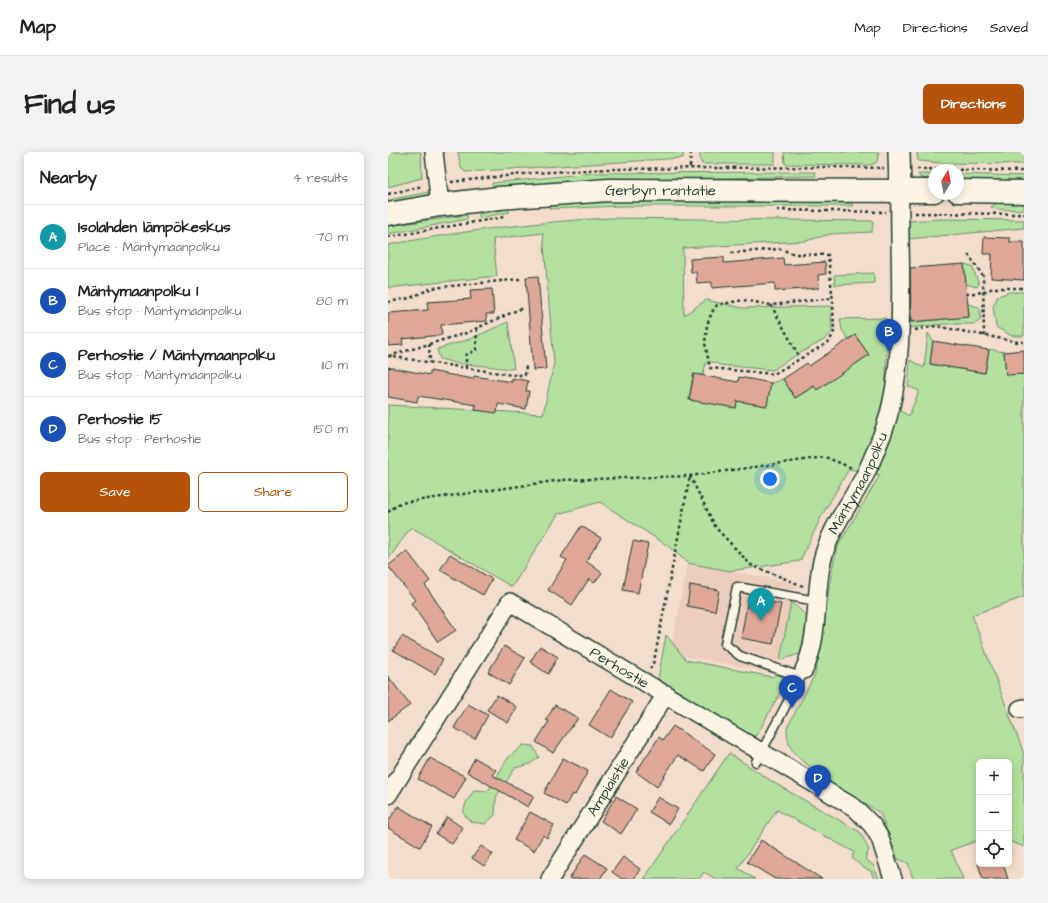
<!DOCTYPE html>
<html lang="en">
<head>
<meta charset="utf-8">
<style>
	:root { --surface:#fff; --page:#f2f2f2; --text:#222; --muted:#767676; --line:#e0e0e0; --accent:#b45309 }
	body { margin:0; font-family:"Architects Daughter",sans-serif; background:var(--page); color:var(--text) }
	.controls { position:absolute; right:12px; bottom:12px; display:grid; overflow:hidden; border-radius:6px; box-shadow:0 2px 10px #0003 }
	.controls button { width:36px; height:36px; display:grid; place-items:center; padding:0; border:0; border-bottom:1px solid var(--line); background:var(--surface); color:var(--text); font:20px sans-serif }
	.compass { position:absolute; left:540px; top:12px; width:36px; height:36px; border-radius:50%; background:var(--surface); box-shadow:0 2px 10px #0003; rotate:10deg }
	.you { position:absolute; left:382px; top:327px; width:14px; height:14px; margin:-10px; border:3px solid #fff; border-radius:50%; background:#1a73e8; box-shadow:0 0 0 6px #1a73e833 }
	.badge { display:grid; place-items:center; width:26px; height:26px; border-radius:50%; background:var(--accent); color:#fff; font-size:13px; font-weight:700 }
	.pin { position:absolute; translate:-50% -33px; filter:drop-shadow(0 1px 2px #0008) }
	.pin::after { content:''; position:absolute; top:21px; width:14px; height:12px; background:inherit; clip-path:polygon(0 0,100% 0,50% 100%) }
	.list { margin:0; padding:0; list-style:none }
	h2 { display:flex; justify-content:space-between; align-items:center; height:52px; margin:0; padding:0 16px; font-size:17px }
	h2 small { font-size:13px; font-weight:400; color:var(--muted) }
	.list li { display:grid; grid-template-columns:26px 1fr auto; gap:12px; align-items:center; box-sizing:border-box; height:64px; padding:0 16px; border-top:1px solid var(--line) }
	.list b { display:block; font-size:15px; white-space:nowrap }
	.list p { margin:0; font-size:13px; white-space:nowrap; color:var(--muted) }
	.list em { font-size:13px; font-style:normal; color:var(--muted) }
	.actions { display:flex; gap:8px; padding:12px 16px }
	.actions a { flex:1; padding:9px 0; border:1px solid var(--accent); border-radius:6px; text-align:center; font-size:14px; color:var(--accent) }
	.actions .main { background:var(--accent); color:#fff }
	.icon { flex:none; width:22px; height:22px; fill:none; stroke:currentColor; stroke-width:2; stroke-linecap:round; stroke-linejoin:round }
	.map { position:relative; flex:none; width:636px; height:727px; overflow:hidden; border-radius:6px }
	header { display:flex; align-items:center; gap:24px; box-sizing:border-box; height:56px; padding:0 20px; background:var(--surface); border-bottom:1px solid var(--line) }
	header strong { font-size:19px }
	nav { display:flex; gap:22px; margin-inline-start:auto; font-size:14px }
	.intro { display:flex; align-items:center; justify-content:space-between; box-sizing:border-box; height:96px; padding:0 24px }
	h1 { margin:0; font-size:28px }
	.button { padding:10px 18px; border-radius:6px; background:var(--accent); color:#fff; font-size:14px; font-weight:700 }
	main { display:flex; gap:24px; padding:0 24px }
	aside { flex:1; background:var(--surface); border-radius:6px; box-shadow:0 2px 10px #0003 }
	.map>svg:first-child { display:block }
</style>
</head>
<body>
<header>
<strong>Map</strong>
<nav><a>Map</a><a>Directions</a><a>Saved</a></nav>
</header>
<div class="intro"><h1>Find us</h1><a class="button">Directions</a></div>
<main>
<aside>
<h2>Nearby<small>4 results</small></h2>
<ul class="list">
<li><span class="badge" style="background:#0f9aa8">A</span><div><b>Isolahden lämpökeskus</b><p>Place · Mäntymaanpolku</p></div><em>70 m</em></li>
<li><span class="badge" style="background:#1a4fb4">B</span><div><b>Mäntymaanpolku 1</b><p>Bus stop · Mäntymaanpolku</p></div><em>80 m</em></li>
<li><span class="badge" style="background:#1a4fb4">C</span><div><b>Perhostie / Mäntymaanpolku</b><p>Bus stop · Mäntymaanpolku</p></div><em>110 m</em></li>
<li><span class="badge" style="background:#1a4fb4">D</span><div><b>Perhostie 15</b><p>Bus stop · Perhostie</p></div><em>150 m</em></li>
</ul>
<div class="actions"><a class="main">Save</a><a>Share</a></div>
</aside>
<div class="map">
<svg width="636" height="727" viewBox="0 0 636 727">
	<rect width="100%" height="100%" fill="#f3decd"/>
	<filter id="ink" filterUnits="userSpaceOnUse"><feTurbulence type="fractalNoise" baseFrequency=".025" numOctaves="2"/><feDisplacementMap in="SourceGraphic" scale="8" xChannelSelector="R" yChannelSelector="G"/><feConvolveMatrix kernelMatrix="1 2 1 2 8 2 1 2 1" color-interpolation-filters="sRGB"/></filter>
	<g filter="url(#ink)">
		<path fill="#edcebc" d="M 300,411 L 407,431 L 390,522 L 282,501 Z"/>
		<path fill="#b4e19f" stroke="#6a8f6a" d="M 0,0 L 33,0 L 34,26 L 0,35 Z
			M 70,0 L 295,0 L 295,6 L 77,20 L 73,16 Z
			M 312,0 L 387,0 L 387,12 L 314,12 L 312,8 Z
			M 396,0 L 491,0 L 489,10 L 483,13 L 397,12 Z
			M 529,0 L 636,0 L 636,12 L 555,11 L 530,9 Z
			M 427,20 L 428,24 L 203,29 L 105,36 L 104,31 L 205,21 Z
			M 530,22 L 546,22 L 546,28 L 533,26 Z
			M 570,22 L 636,24 L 636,30 L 570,29 Z
			M 41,40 L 40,43 L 0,54 L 0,48 Z
			M 303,47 L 463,51 L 466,54 L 234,54 L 161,57 L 164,52 L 237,48 Z
			M 612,49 L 636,50 L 636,58 L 607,57 L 603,55 Z
			M 119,57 L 122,60 L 91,66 L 91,62 Z
			M 79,63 L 80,67 L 0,82 L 0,74 Z
			M 221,66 L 485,69 L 484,80 L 442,82 L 418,89 L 295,96 L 296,163 L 318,148 L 355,156 L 443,154 L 444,180 L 436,188 L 400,208 L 385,218 L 332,213 L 325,210 L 318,211 L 315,223 L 305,222 L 301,247 L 348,256 L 349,249 L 378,254 L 383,231 L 395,227 L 407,246 L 481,203 L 467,183 L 460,187 L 454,178 L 452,167 L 497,166 L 500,169 L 497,249 L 521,264 L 531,239 L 520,234 L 522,208 L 536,216 L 540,181 L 545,189 L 542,212 L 597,221 L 601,197 L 616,200 L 618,223 L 636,222 L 636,445 L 584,463 L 636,602 L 636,695 L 621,689 L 621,610 L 591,610 L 591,688 L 563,698 L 575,727 L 525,727 L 520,711 L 510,707 L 492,661 L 445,632 L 423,621 L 425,617 C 408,604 399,599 399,576 L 427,522 L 433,493 L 445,412 L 451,392 L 492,323 L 461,317 L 433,365 L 412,409 L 342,419 L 300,411 L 280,394 L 212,350 L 170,362 L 124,435 L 23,375 L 0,408 L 0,253 L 155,262 L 166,211 L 155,81 L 105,87 L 109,124 L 0,136 L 0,93 C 73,79 146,70 221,66 Z
			M 552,67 L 636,68 L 636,76 L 519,87 L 520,69 Z
			M 576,112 L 584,114 L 591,132 L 589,135 L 578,132 Z
			M 486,121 L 486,131 L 447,133 L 446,123 Z
			M 621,140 L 636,140 L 636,184 L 624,184 L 608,175 L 605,155 L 610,144 Z
			M 580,152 L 591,155 L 593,162 L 592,169 L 585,172 L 557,172 L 520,176 L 522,154 L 523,170 L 581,165 Z
			M 120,170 L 126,217 L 67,211 L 52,207 L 49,197 L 82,187 Z
			M 403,450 L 420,465 L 412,502 L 392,508 Z
			M 278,483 L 298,508 L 384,525 L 390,522 L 399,529 L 368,584 L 362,584 L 270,527 Z
			M 135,593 L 145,594 L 151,605 L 142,612 L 127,616 L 108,645 L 107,663 L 97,672 L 83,670 L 75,661 L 78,651 L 86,638 L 100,639 L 120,606 Z
			M 341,601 L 388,632 L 472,680 L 481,698 L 477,707 L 485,713 L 491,727 L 486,727 L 483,719 L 476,716 L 464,706 L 466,700 L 389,658 L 350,716 L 367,727 L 328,727 L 316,720 L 311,727 L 256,727 Z"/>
		<path fill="#dea796" stroke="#1f3d34" d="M 596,85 L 622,86 L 622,90 L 636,90 L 636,128 L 603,126 L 604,102 L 595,102 Z
			M 336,105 L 336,111 L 395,106 L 396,113 L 437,110 L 438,122 L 430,123 L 431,136 L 387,139 L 387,131 L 324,136 L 324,130 L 309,131 L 308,120 L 303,120 L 302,107 Z
			M 576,112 L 581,165 L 523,170 L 522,116 Z
			M 150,124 L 158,217 L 145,218 L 138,125 Z
			M 104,137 L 106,162 L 98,162 L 99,169 L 53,173 L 54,183 L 14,187 L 15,193 L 0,194 L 0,161 L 40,158 L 39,150 L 83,147 L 82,138 Z
			M 467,183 L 481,203 L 429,238 L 426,234 L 407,246 L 395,227 L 419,211 L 421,214 Z
			M 545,189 L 601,198 L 597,221 L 542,212 Z
			M 636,198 L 636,222 L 618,223 L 616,200 Z
			M 0,215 L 42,223 L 42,219 L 85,227 L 86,224 L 124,230 L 124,226 L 140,229 L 138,239 L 141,239 L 138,257 L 110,252 L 109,261 L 87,258 L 88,253 L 30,244 L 29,250 L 0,245 Z
			M 306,222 L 350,230 L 351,225 L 383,231 L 379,254 L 349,249 L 348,256 L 301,248 Z
			M 193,374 L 213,386 L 198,409 L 214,421 L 206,431 L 201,427 L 184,453 L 160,438 L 179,408 L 173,405 Z
			M 245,389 L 260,392 L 250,441 L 235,438 Z
			M 19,399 L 42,429 L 37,433 L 68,478 L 50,490 L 23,451 L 27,448 L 0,414 Z
			M 62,402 L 104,427 L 95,443 L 52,418 Z
			M 302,433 L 331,438 L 327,459 L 299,454 Z
			M 360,446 L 393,452 L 385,492 L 353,486 Z
			M 14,484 L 55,507 L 47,522 L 5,498 Z
			M 116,494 L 137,506 L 121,533 L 100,520 Z
			M 152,494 L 170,505 L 160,522 L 142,510 Z
			M 0,524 L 22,553 L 0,569 Z
			M 223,537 L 244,550 L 222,586 L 201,573 Z
			M 109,543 L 129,555 L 120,571 L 99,558 Z
			M 80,552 L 100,563 L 87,587 L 66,576 Z
			M 167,553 L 190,566 L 165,601 L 148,590 L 161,569 L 158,568 Z
			M 285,574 L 327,602 L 316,619 L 290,603 L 269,635 L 248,620 L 271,585 L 275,588 Z
			M 42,606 L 78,625 L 66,647 L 30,627 Z
			M 87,606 L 108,618 L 104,623 L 146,644 L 140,655 L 79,620 Z
			M 175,606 L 200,619 L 187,643 L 184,642 L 178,653 L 156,641 Z
			M 228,644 L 249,657 L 233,682 L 213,669 Z
			M 270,645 L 290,657 L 281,672 L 261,660 Z
			M 10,654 L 44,675 L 32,695 L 0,676 L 0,670 Z
			M 142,660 L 166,673 L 159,686 L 155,683 L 146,699 L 126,688 Z
			M 59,665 L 75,676 L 64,692 L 48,682 Z
			M 373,688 L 434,727 L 387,727 L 359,710 Z
			M 93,694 L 105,702 L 96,714 L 84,706 Z
			M 197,702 L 219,716 L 212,727 L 181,727 Z
			M 235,705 L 252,717 L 246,727 L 234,727 L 224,720 Z
			M 590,712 L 615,712 L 620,727 L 595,727 Z"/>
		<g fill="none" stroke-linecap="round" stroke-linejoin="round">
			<defs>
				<path id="service" d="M 413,525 L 352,504 L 337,492 L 349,435 L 429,449
					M 368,610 L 415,521"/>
				<g id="minor">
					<path d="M 46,0 L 52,53"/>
					<path id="s1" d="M 416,518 C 432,484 426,445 434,409 C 442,376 462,352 477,323 C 484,309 490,293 496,278 C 521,207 510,114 512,38"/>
					<path d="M 632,557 L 636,556"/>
					<path id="s2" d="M 0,643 L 122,450 L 467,656 L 484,673 L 492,686 L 505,727"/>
					<path id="s3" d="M 162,727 L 278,542"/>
				</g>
				<path id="tertiary" d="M 511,0 L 512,38"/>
				<g id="secondary">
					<path d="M 570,39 L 636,40"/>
					<path id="s4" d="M 0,62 L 52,53 L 111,46 L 220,38 L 546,39"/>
				</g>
			</defs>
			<use href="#service" stroke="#1f3d34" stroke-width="11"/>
			<use href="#minor" stroke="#1f3d34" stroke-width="20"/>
			<use href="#tertiary" stroke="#1f3d34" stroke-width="24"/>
			<use href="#secondary" stroke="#1f3d34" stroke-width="25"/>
			<path stroke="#1f3d34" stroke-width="2.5" stroke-dasharray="3 3" stroke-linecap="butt" d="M 302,15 L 303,0
				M 529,17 L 636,19
				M 63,30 L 144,21 L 220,17 L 441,15 L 496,16
				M 0,42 L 35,34
				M 389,58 L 498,60
				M 527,61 L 636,62
				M 0,85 L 116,65
				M 343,101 L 392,97 L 407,102 L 440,103 L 445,150 L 446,180 L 441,190 L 386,222 L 322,216 L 317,191 L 319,173 L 324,160 L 329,153 L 355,148 L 383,153 L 445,146
				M 580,102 L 595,124 L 596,184
				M 578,142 L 596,140 L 605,136 L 636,136
				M 0,150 L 22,146 L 44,136 L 132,127
				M 383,153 L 412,206
				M 527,178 L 548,174 L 630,190 L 636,190
				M 41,192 L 42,211
				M 0,204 L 124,223 L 137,223 L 138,213
				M 1,204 L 78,181 L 134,156
				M 78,216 L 78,203 L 88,198 L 89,176
				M 302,324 L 328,376 L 363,413 L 415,434
				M 0,360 L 12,351 L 174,328 L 302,324 L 437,305 L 464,316
				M 262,517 L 266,509 L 302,324"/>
			<use href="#service" stroke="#fcf5e5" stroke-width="8"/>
			<use href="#minor" stroke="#fcf5e5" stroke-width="17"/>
			<use href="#tertiary" stroke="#fcf5e5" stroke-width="21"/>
			<use href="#secondary" stroke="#fcf5e5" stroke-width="22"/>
		</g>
	</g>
	<g text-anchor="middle" stroke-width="3.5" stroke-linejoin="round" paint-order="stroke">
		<g font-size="15" fill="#1f3d34" stroke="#fcf5e5">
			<text dy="5" stroke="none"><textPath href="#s4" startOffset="274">Gerbyn rantatie</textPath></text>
			<text dy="5" stroke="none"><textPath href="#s1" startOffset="197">Mäntymaanpolku</textPath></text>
			<text dy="5" stroke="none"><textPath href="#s2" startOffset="356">Perhostie</textPath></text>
			<text dy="5" stroke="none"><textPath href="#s3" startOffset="109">Ampiaistie</textPath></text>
		</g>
	</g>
</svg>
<div class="controls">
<button>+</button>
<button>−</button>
<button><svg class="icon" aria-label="locate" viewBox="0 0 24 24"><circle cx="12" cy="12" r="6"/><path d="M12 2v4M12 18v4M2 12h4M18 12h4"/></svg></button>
</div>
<svg class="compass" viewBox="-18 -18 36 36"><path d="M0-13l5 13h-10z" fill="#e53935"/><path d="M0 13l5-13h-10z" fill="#767676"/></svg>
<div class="you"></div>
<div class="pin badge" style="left:373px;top:469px;background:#0f9aa8">A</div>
<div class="pin badge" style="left:501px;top:200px;background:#1a4fb4">B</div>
<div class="pin badge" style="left:404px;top:556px;background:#1a4fb4">C</div>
<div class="pin badge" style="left:430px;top:646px;background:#1a4fb4">D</div>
</div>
</main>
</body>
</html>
